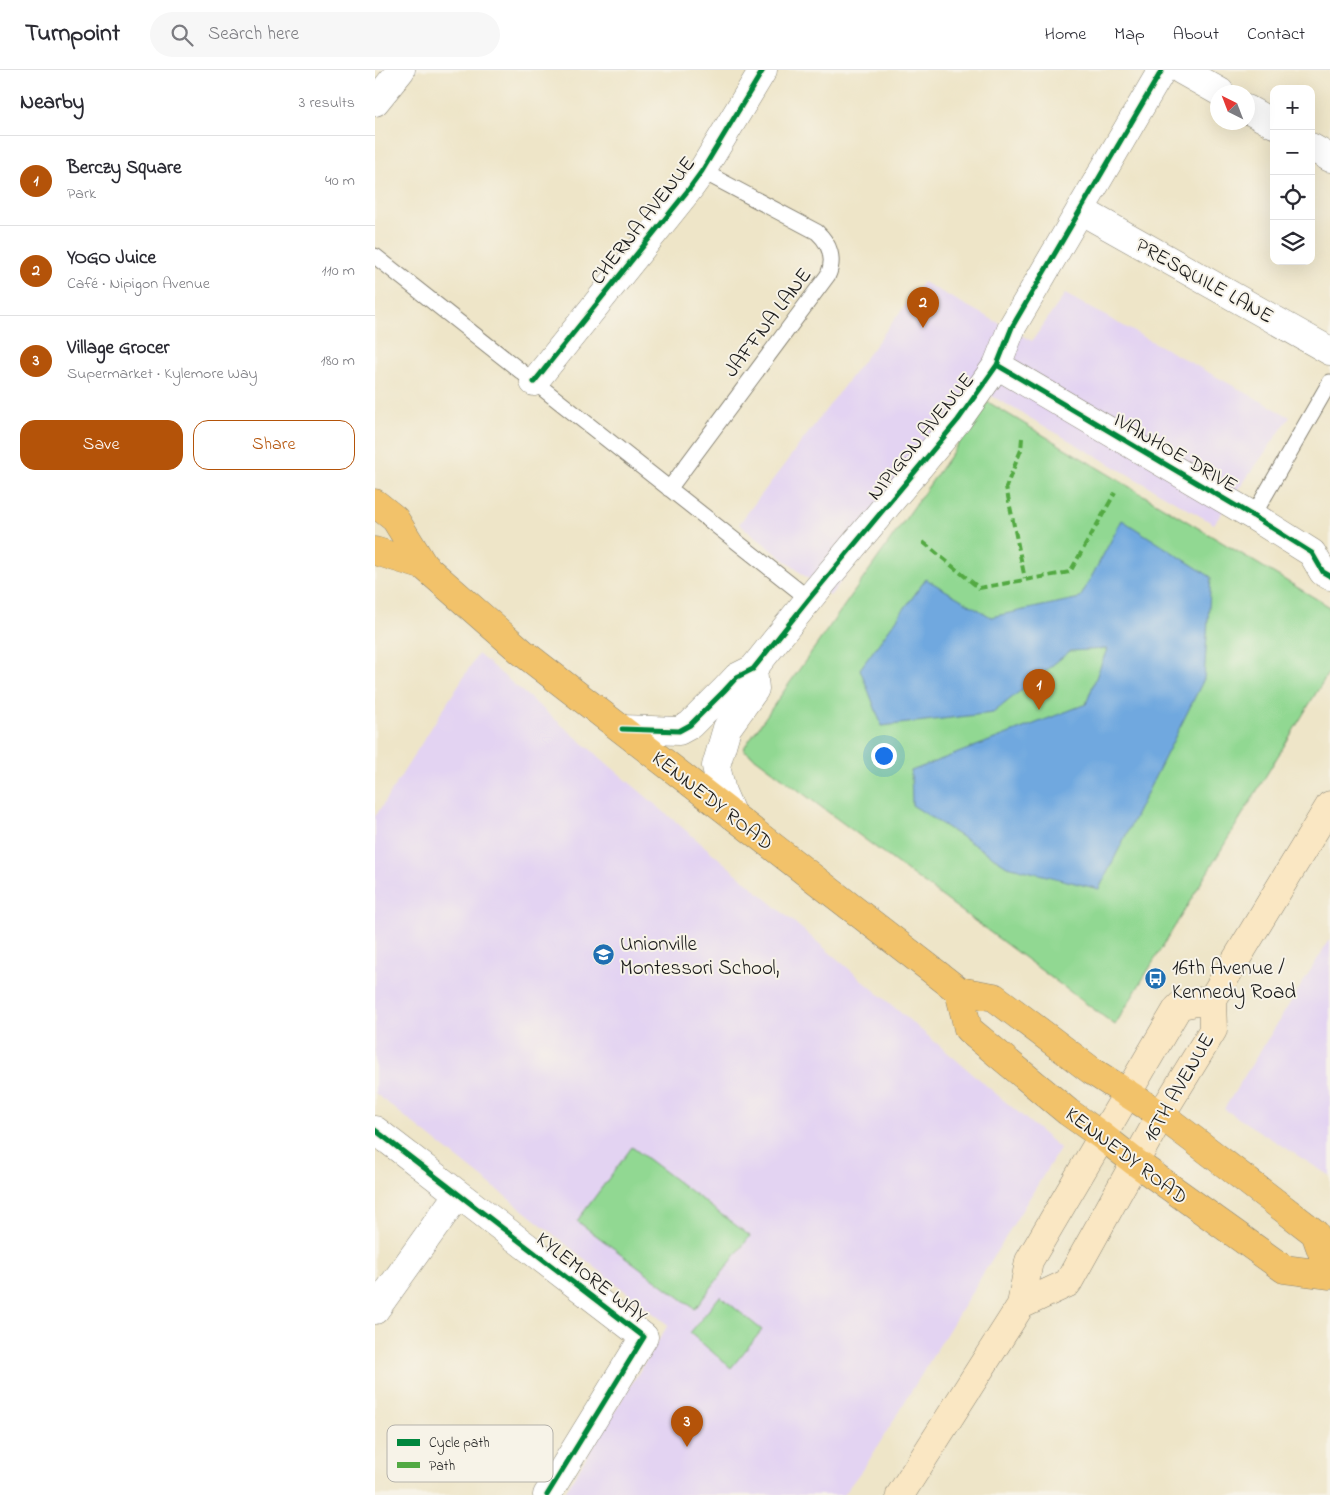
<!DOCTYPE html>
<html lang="en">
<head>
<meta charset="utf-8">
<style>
	:root { --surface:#fff; --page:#f7f7f7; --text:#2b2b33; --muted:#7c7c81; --line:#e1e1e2; --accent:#b45309 }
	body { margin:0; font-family:"Indie Flower",sans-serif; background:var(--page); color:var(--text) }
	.controls { position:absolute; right:15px; top:15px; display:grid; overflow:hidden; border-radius:10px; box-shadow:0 5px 20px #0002 }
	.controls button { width:45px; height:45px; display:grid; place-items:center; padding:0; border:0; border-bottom:1px solid var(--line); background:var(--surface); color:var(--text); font:25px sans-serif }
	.compass { position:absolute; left:835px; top:15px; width:45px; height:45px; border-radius:50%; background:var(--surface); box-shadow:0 5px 20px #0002; rotate:318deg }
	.you { position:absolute; left:508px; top:685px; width:18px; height:18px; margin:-12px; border:4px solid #fff; border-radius:50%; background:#1a73e8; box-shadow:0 0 0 8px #1a73e833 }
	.badge { display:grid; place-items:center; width:32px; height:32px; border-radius:50%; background:var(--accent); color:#fff; font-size:16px; font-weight:700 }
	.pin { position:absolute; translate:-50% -41px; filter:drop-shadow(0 1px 2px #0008) }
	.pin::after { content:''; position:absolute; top:26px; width:18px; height:15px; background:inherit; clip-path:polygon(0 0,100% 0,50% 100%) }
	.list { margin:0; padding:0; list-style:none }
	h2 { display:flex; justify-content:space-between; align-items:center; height:65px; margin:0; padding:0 20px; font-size:21px }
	h2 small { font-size:16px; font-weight:400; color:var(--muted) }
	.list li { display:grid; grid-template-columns:32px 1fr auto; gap:15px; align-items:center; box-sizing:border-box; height:90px; padding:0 20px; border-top:1px solid var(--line) }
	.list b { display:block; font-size:19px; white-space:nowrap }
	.list p { margin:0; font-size:16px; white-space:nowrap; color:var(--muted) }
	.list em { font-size:16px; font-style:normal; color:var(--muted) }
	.actions { display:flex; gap:10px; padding:15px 20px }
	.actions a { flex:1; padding:11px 0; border:1px solid var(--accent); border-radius:15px; text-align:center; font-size:18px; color:var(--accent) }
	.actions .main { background:var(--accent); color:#fff }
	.icon { flex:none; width:28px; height:28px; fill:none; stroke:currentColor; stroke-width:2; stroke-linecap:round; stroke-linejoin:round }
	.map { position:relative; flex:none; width:955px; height:1425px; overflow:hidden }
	header { display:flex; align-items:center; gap:30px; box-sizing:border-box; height:70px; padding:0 25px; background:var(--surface); border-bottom:1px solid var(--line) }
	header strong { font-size:24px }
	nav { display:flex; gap:28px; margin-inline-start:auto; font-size:18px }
	.search { width:350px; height:45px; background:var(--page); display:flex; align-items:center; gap:12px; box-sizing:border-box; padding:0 18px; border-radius:28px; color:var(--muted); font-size:19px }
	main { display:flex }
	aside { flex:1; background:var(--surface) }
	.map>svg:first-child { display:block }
</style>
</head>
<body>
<header>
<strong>Turnpoint</strong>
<div class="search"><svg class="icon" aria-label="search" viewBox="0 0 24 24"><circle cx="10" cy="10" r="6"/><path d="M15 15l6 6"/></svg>Search here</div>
<nav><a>Home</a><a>Map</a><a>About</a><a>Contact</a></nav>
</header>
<main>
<aside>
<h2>Nearby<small>3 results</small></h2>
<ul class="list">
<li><span class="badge">1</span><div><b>Berczy Square</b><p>Park</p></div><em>40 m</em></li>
<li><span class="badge">2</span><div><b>YOGO Juice</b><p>Café · Nipigon Avenue</p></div><em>110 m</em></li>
<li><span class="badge">3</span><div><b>Village Grocer</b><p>Supermarket · Kylemore Way</p></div><em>180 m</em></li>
</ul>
<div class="actions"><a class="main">Save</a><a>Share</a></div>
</aside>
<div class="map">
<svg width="955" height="1425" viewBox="0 0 955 1425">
	<rect width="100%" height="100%" fill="#f7f3e8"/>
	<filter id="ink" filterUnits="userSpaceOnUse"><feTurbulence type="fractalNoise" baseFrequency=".02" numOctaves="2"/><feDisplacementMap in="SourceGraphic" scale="10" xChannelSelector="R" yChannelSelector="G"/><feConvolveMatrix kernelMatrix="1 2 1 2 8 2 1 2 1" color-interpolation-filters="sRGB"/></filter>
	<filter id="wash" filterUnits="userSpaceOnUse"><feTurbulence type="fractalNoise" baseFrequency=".0096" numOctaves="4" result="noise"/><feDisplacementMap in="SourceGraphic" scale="20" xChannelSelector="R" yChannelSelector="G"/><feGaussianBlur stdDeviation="1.12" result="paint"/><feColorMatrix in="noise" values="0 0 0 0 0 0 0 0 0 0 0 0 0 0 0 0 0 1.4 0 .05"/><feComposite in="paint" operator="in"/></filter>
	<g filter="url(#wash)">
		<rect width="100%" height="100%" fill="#eee5c8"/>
		<path fill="#e3d3f2" d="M 548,212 L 657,271 L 690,224 L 915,347 L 839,454 L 610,322 L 455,526 L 364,454 Z
			M 103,584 L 685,1078 L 493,1392 L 468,1425 L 188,1425 L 293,1255 L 0,1023 L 0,747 Z
			M 955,869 L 955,1106 L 849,1039 Z"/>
		<path fill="#91d892" stroke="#567a57" d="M 613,332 L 955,537 L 955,600 L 740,955 L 368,679 Z
			M 257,1077 L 375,1166 L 320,1239 L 202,1151 Z
			M 345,1226 L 387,1260 L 356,1298 L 315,1263 Z"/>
		<path fill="#70a8df" stroke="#46627e" d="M 747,450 L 836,507 L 829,609 L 724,819 L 632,796 L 537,735 L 536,701 L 711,634 L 732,579 L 695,581 L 618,643 L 507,656 L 485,599 L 551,509 L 616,547 L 705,528 Z"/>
	</g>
	<g filter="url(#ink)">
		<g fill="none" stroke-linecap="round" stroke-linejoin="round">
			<defs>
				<path id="service" d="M 0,186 L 434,529
					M 294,419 L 453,205 C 460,189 455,174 442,162 L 327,101
					M 878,446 L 955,312"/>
				<path id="minor" d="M 806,0 L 845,22
					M 872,39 L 899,54
					M 936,77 L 955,88
					M 705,140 L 955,281
					M 622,295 L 878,446 L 937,483 L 948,502 L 955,506
					M 159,312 L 314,119 L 327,101 L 388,0
					M 247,659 L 304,661 L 315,655 L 349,621 L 362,607 L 378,599 L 434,529 L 583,350 L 622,295 L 637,257 L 787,0
					M 357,745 L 347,722 L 341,696 L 352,658 L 380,619 L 378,599
					M 0,1060 L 269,1267 L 172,1425
					M 0,1240 L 83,1124"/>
				<path id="tertiary" d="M 0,32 L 26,0"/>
				<path id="secondary" d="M 646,1235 L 693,1213 L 786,1045 L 838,960 L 837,929 L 955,735
					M 525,1425 L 646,1235 L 654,1191 L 802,939 L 806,935 L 837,929"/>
				<path id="primary" d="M 0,433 L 20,449 L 49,496 L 147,582 L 584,921 L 619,927 L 717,1001 L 786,1045 L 823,1073 L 940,1163 L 955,1205
					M 0,481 L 49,496
					M 584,921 L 593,959 L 693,1042 L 727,1066 L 760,1092 L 909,1199 L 955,1205"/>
			</defs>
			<use href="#service" stroke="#858072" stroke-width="17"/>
			<use href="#minor" stroke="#858072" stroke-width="29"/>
			<use href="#tertiary" stroke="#858072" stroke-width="29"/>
			<use href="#secondary" stroke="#858072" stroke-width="29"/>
			<use href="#primary" stroke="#858072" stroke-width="29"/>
			<use href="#service" stroke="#fff" stroke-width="15"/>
			<use href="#minor" stroke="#fff" stroke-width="28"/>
			<use href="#tertiary" stroke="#fff" stroke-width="28"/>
			<use href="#secondary" stroke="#fae7c3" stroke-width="28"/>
			<use href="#primary" stroke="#f2c26a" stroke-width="28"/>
			<path stroke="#52a943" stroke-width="4" stroke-dasharray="8 4" stroke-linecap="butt" d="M 647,368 L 646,380 L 631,417 L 650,509
				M 548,472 L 604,518 L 695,502 L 740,423"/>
			<defs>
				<path id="cycleway" d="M 622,295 L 878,446 L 937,483 L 948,502 L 955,506
					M 159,312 L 314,119 L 327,101 L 388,0
					M 247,659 L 304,661 L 315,655 L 349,621 L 362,607 L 378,599 L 434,529 L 583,350 L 622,295 L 637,257 L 787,0
					M 0,1060 L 269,1267 L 172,1425"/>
			</defs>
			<use href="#cycleway" stroke="#f7f3e8" stroke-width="8"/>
			<use href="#cycleway" stroke="#00873e" stroke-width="5"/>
		</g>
	</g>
	<defs>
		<symbol id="school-disc" viewBox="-11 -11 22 22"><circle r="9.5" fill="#1f6fb2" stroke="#f7f3e8"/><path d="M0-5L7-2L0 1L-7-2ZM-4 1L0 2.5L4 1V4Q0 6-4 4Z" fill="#fff"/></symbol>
		<symbol id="bus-disc" viewBox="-11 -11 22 22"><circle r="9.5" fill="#1f6fb2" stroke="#f7f3e8"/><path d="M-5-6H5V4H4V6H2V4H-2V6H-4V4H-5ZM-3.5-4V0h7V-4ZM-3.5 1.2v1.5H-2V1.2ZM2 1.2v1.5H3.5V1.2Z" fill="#fff"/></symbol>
	</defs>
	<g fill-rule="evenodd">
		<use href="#school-disc" x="216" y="872" width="25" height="25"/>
		<use href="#bus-disc" x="768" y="896" width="25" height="25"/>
	</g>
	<g text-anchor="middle" stroke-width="4" stroke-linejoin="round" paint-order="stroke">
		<g font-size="21" fill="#1c1c1c" stroke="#f7f3e8">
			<text transform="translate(267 150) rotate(-52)" y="7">CHERNA AVENUE</text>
			<text transform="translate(830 210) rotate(29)" y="7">PRESQUILE LANE</text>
			<text transform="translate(392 252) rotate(-53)" y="7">JAFFNA LANE</text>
			<text transform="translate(545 366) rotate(-51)" y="7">NIPIGON AVENUE</text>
			<text transform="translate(801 382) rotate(30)" y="7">IVANHOE DRIVE</text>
			<text transform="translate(338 730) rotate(38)" y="7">KENNEDY ROAD</text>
			<text transform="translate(803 1017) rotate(-60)" y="7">16TH AVENUE</text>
			<text transform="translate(752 1085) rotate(37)" y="7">KENNEDY ROAD</text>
			<text transform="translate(217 1207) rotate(38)" y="7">KYLEMORE WAY</text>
		</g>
		<g font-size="21" fill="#1c1c1c" stroke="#f7f3e8" text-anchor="start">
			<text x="245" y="880">Unionville<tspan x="245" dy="24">Montessori School,</tspan></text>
			<text x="797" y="904">16th Avenue /<tspan x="797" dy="24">Kennedy Road</tspan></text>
		</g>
	</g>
	<rect x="12" y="1355" width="166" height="57" rx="8" fill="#f7f3e8" stroke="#b5b2ab" stroke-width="1"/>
	<rect x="22" y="1369" width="23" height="7" fill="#00873e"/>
	<rect x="22" y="1392" width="23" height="6" fill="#52a943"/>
	<g font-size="14" fill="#1c1c1c">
		<text x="54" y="1377">Cycle path</text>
		<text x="54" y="1400">Path</text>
	</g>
</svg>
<div class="controls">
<button>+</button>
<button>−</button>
<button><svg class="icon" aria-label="locate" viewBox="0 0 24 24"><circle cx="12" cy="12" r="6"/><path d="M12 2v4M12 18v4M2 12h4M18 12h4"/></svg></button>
<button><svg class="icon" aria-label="layers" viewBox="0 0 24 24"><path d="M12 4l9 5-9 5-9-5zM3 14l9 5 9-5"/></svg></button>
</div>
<svg class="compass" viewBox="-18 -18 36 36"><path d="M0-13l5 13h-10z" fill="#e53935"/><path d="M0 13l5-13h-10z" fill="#7c7c81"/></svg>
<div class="you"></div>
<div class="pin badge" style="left:664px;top:640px">1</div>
<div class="pin badge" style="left:548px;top:258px">2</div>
<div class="pin badge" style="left:312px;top:1377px">3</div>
</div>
</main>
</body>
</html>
